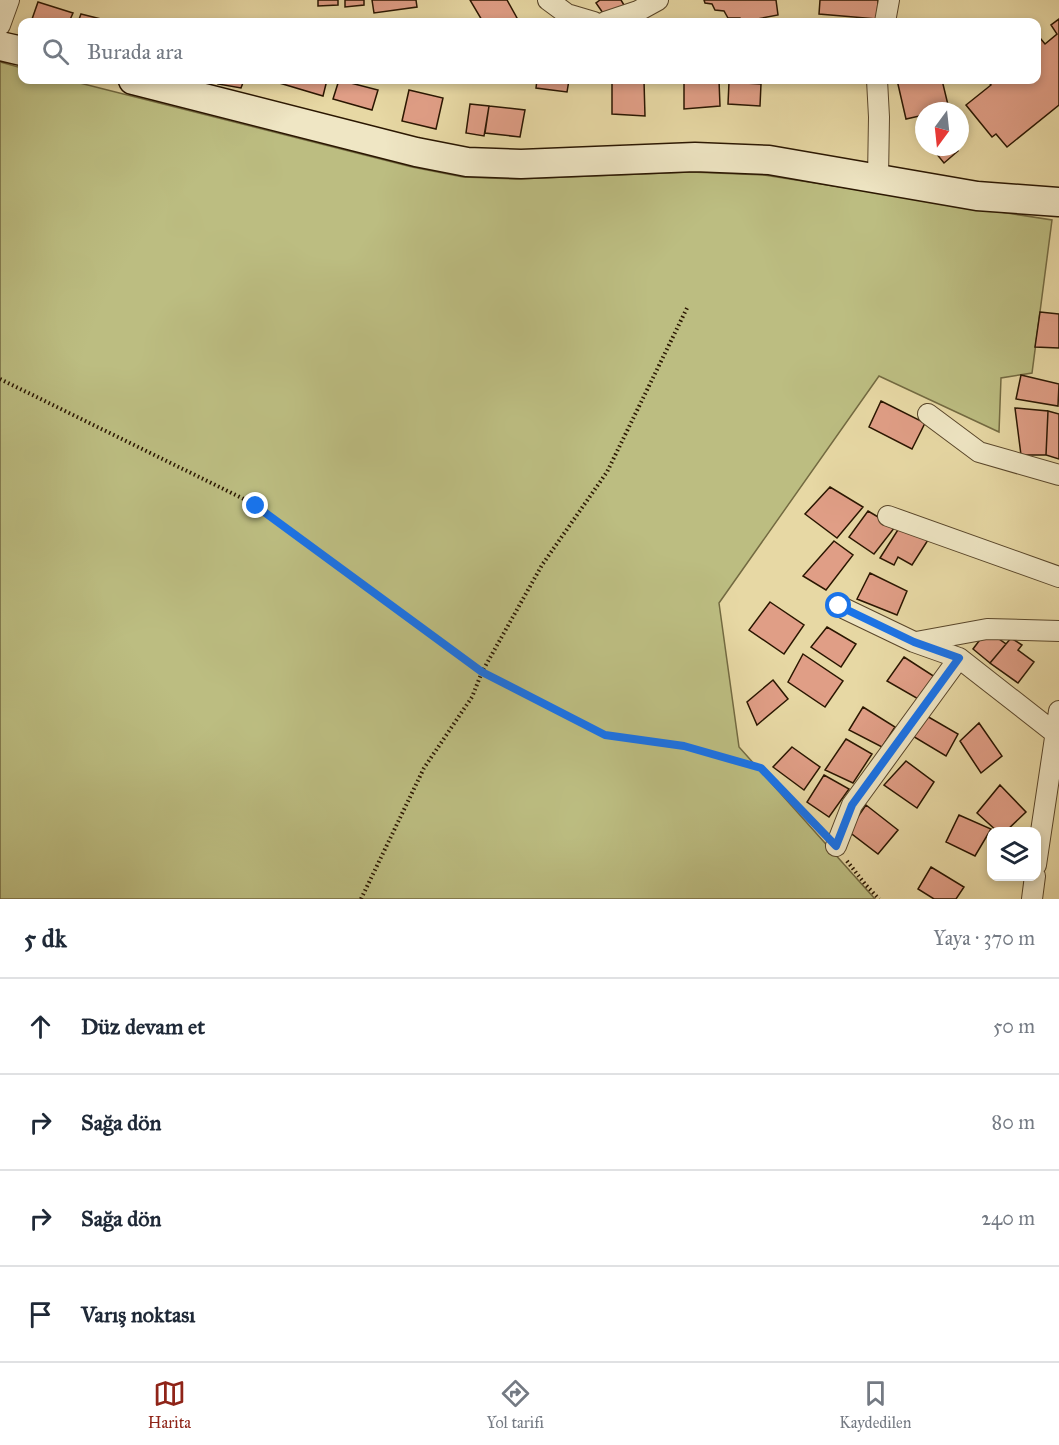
<!DOCTYPE html>
<html lang="tr">
<head>
<meta charset="utf-8">
<style>
	:root { --surface:#fff; --page:#f6f6f7; --text:#1f2937; --muted:#747a83; --line:#e0e1e3; --accent:#8f2418 }
	body { margin:0; font-family:"IM FELL Great Primer",serif; background:var(--page); color:var(--text) }
	.controls { position:absolute; right:18px; bottom:18px; display:grid; overflow:hidden; border-radius:12px; box-shadow:0 3px 9px #0003 }
	.controls button { width:54px; height:54px; display:grid; place-items:center; padding:0; border:0; border-bottom:2px solid var(--line); background:var(--surface); color:var(--text); font:30px sans-serif }
	.compass { position:absolute; left:915px; top:102px; width:54px; height:54px; border-radius:50%; background:var(--surface); box-shadow:0 3px 9px #0003; rotate:195deg }
	.stop { position:absolute; width:18px; height:18px; margin:-14px; border:4px solid #1a73e8; border-radius:50%; background:#fff }
	.stop.end { background:#1a73e8; border-color:#fff; box-shadow:0 2px 6px #0008 }
	.list { margin:0; padding:0; list-style:none }
	h2 { display:flex; justify-content:space-between; align-items:center; height:78px; margin:0; padding:0 24px; font-size:26px }
	h2 small { font-size:20px; font-weight:400; color:var(--muted) }
	.list li { display:grid; grid-template-columns:39px 1fr auto; gap:18px; align-items:center; box-sizing:border-box; height:96px; padding:0 24px; border-top:2px solid var(--line) }
	.list b { display:block; font-size:22px; white-space:nowrap }
	.list em { font-size:20px; font-style:normal; color:var(--muted) }
	.icon { flex:none; width:33px; height:33px; fill:none; stroke:currentColor; stroke-width:2; stroke-linecap:round; stroke-linejoin:round }
	.map { position:relative; flex:none; width:1059px; height:899px; overflow:hidden }
	.search { position:absolute; background:var(--surface); box-shadow:0 3px 9px #0003; left:18px; right:18px; top:18px; height:66px; display:flex; align-items:center; gap:15px; box-sizing:border-box; padding:0 21px; border-radius:12px; color:var(--muted); font-size:22px }
	.sheet { height:462px; background:var(--surface) }
	nav { display:flex; justify-content:space-around; align-items:center; box-sizing:border-box; height:84px; border-top:2px solid var(--line); background:var(--surface); font-size:16px; color:var(--muted) }
	nav a { display:grid; justify-items:center; gap:3px }
	nav .on { color:var(--accent) }
	.map>svg:first-child { display:block }
</style>
</head>
<body>
<div class="map">
<svg width="1059" height="899" viewBox="0 0 1059 899">
	<rect width="100%" height="100%" fill="#e7d8a4"/>
	<filter id="stains"><feTurbulence type="fractalNoise" baseFrequency=".00333" numOctaves="4"/><feColorMatrix values="0 0 0 0 .2 0 0 0 0 .09 0 0 0 0 .02 0 0 0 .5 -.17"/></filter>
	<radialGradient id="worn" r=".72"><stop offset=".6" stop-color="#630" stop-opacity="0"/><stop offset="1" stop-color="#630" stop-opacity=".3"/></radialGradient>
	<path fill="#bcbd81" stroke="#736a41" stroke-width="1.5" d="M 0,62 L 22,68 L 22,80 L 68,80 L 412,167 L 463,177 L 516,179 L 691,172 L 764,175 L 1052,220 L 1032,373 L 1001,378 L 999,432 L 879,376 L 719,603 L 739,747 L 875,899 L 0,899 Z"/>
	<path fill="#e09e86" stroke="#2a1601" stroke-width="1.5" d="M 318,0 L 338,0 L 338,5 L 318,6 Z
		M 345,0 L 364,0 L 364,5 L 345,7 Z
		M 372,0 L 416,0 L 417,7 L 374,13 Z
		M 470,0 L 507,0 L 517,18 L 510,22 L 483,22 Z
		M 600,0 L 621,0 L 624,5 L 605,16 L 596,3 Z
		M 704,0 L 776,0 L 778,15 L 741,22 L 740,18 L 728,18 L 724,11 L 715,10 L 712,4 L 705,3 Z
		M 820,0 L 878,0 L 877,19 L 819,14 Z
		M 38,2 L 73,13 L 69,22 L 31,22 Z
		M 81,14 L 113,22 L 78,22 Z
		M 1059,19 L 1059,105 L 1007,147 L 996,134 L 992,137 L 966,105 L 991,85 L 987,80 L 1036,80 L 1036,33 L 1045,44 L 1057,34 L 1051,25 Z
		M 219,80 L 244,80 L 241,88 L 218,84 Z
		M 277,80 L 327,80 L 323,96 L 276,82 Z
		M 339,80 L 378,90 L 372,110 L 333,99 Z
		M 537,80 L 569,80 L 567,92 L 536,88 Z
		M 684,80 L 719,80 L 720,106 L 684,109 Z
		M 897,80 L 942,80 L 949,109 L 924,111 L 924,115 L 906,119 Z
		M 612,81 L 644,81 L 645,116 L 612,114 Z
		M 729,82 L 761,84 L 760,106 L 728,104 Z
		M 409,90 L 443,98 L 436,129 L 402,121 Z
		M 470,104 L 489,106 L 484,136 L 466,133 Z
		M 489,106 L 525,110 L 520,137 L 485,133 Z
		M 931,147 L 955,147 L 958,151 L 944,163 Z
		M 1040,312 L 1059,314 L 1059,348 L 1035,347 Z
		M 1021,375 L 1059,384 L 1058,406 L 1016,399 Z
		M 881,401 L 925,423 L 912,449 L 869,427 Z
		M 1015,408 L 1048,411 L 1046,455 L 1021,455 Z
		M 1048,411 L 1059,414 L 1059,459 L 1046,455 Z
		M 830,487 L 863,507 L 837,538 L 805,514 Z
		M 868,511 L 895,527 L 874,554 L 849,537 Z
		M 901,525 L 928,540 L 912,565 L 898,557 L 894,565 L 880,558 Z
		M 834,541 L 853,555 L 826,590 L 803,576 Z
		M 870,573 L 907,591 L 897,615 L 857,599 Z
		M 770,602 L 804,625 L 784,654 L 749,630 Z
		M 827,627 L 856,644 L 841,667 L 811,647 Z
		M 982,637 L 996,637 L 1006,644 L 990,663 L 973,649 Z
		M 1011,638 L 1022,645 L 1018,650 L 1034,662 L 1018,683 L 990,663 Z
		M 803,654 L 843,681 L 825,707 L 788,682 Z
		M 904,657 L 935,677 L 920,700 L 887,681 Z
		M 773,680 L 788,699 L 757,725 L 747,702 Z
		M 863,707 L 895,727 L 882,747 L 849,730 Z
		M 925,715 L 958,734 L 946,756 L 911,735 Z
		M 979,723 L 1002,756 L 981,773 L 960,741 Z
		M 846,739 L 872,754 L 853,783 L 825,770 Z
		M 792,747 L 820,767 L 804,790 L 773,767 Z
		M 906,761 L 934,782 L 917,808 L 884,785 Z
		M 824,775 L 849,789 L 829,817 L 807,802 Z
		M 1000,785 L 1026,812 L 1005,832 L 998,832 L 977,813 Z
		M 866,805 L 898,830 L 878,854 L 848,831 Z
		M 959,815 L 991,829 L 975,856 L 946,842 Z
		M 931,867 L 964,887 L 956,899 L 934,899 L 918,889 Z"/>
	<g fill="none" stroke-linecap="round" stroke-linejoin="round">
		<defs>
			<path id="street" d="M 548,0 L 567,14 L 594,22
				M 605,22 L 638,11 L 658,0
				M 885,22 L 889,0
				M 0,25 L 9,0
				M 877,80 L 879,117 L 878,178
				M 928,414 L 979,452 L 1059,475
				M 888,516 L 1059,577
				M 839,606 L 914,642 L 959,658 L 1055,733 L 1059,745
				M 916,642 L 987,629 L 1059,631
				M 836,846 L 852,805 L 959,658
				M 1036,865 L 1059,711
				M 1032,899 L 1035,876"/>
			<path id="secondary" d="M 0,46 L 22,51
				M 133,80 L 416,152 L 467,162 L 521,164 L 695,157 L 769,160 L 977,196 L 1059,202"/>
		</defs>
		<use href="#street" stroke="#59462a" stroke-width="22"/>
		<use href="#secondary" stroke="#2a1601" stroke-width="31"/>
		<path stroke="#2a1601" stroke-width="4" stroke-dasharray="1.5 3" stroke-linecap="butt" d="M 0,379 L 256,505 L 482,672 L 605,735 L 684,746 L 761,768 L 823,832
			M 847,861 L 865,884 L 879,899
			M 361,899 L 424,768 L 472,697 L 482,672 L 542,565 L 607,472 L 688,306"/>
		<use href="#street" stroke="#efe6c4" stroke-width="20"/>
		<use href="#secondary" stroke="#efe6c4" stroke-width="28"/>
	</g>
	<g fill="none" stroke-linecap="round" stroke-linejoin="round">
		<path stroke="#1a73e8" stroke-width="8" d="M 256,506 L 482,672 L 605,735 L 684,746 L 761,768 L 836,846 L 852,805 L 959,658 L 914,642 L 839,606"/>
	</g>
	<rect width="100%" height="100%" filter="url(#stains)"/>
	<rect width="100%" height="100%" fill="url(#worn)"/>
</svg>
<div class="controls">
<button><svg class="icon" aria-label="layers" viewBox="0 0 24 24"><path d="M12 4l9 5-9 5-9-5zM3 14l9 5 9-5"/></svg></button>
</div>
<svg class="compass" viewBox="-18 -18 36 36"><path d="M0-13l5 13h-10z" fill="#e53935"/><path d="M0 13l5-13h-10z" fill="#747a83"/></svg>
<div class="stop" style="left:839px;top:606px"></div>
<div class="stop end" style="left:256px;top:506px"></div>
<div class="search"><svg class="icon" aria-label="search" viewBox="0 0 24 24"><circle cx="10" cy="10" r="6"/><path d="M15 15l6 6"/></svg>Burada ara</div>
</div>
<section class="sheet">
<h2>5 dk<small>Yaya · 370 m</small></h2>
<ul class="list">
<li><svg class="icon" aria-label="ahead" viewBox="0 0 24 24"><path d="M12 20V5M6 11l6-6 6 6"/></svg><div><b>Düz devam et</b></div><em>50 m</em></li>
<li><svg class="icon" aria-label="right" viewBox="0 0 24 24"><path d="M7 20v-9h11M14 6l5 5-5 5"/></svg><div><b>Sağa dön</b></div><em>80 m</em></li>
<li><svg class="icon" aria-label="right" viewBox="0 0 24 24"><path d="M7 20v-9h11M14 6l5 5-5 5"/></svg><div><b>Sağa dön</b></div><em>240 m</em></li>
<li><svg class="icon" aria-label="arrive" viewBox="0 0 24 24"><path d="M6 21V4h12l-3 4 3 4H6"/></svg><div><b>Varış noktası</b></div></li>
</ul>
</section>
<nav>
<a class="on"><svg class="icon" aria-label="map" viewBox="0 0 24 24"><path d="M3 6l6-2 6 2 6-2v14l-6 2-6-2-6 2zM9 4v14M15 6v14"/></svg>Harita</a>
<a><svg class="icon" aria-label="directions" viewBox="0 0 24 24"><path d="M12 3l9 9-9 9-9-9zM9 14v-3h6M13 9l2 2-2 2"/></svg>Yol tarifi</a>
<a><svg class="icon" aria-label="saved" viewBox="0 0 24 24"><path d="M7 4h10v16l-5-4-5 4z"/></svg>Kaydedilen</a>
</nav>
</body>
</html>
